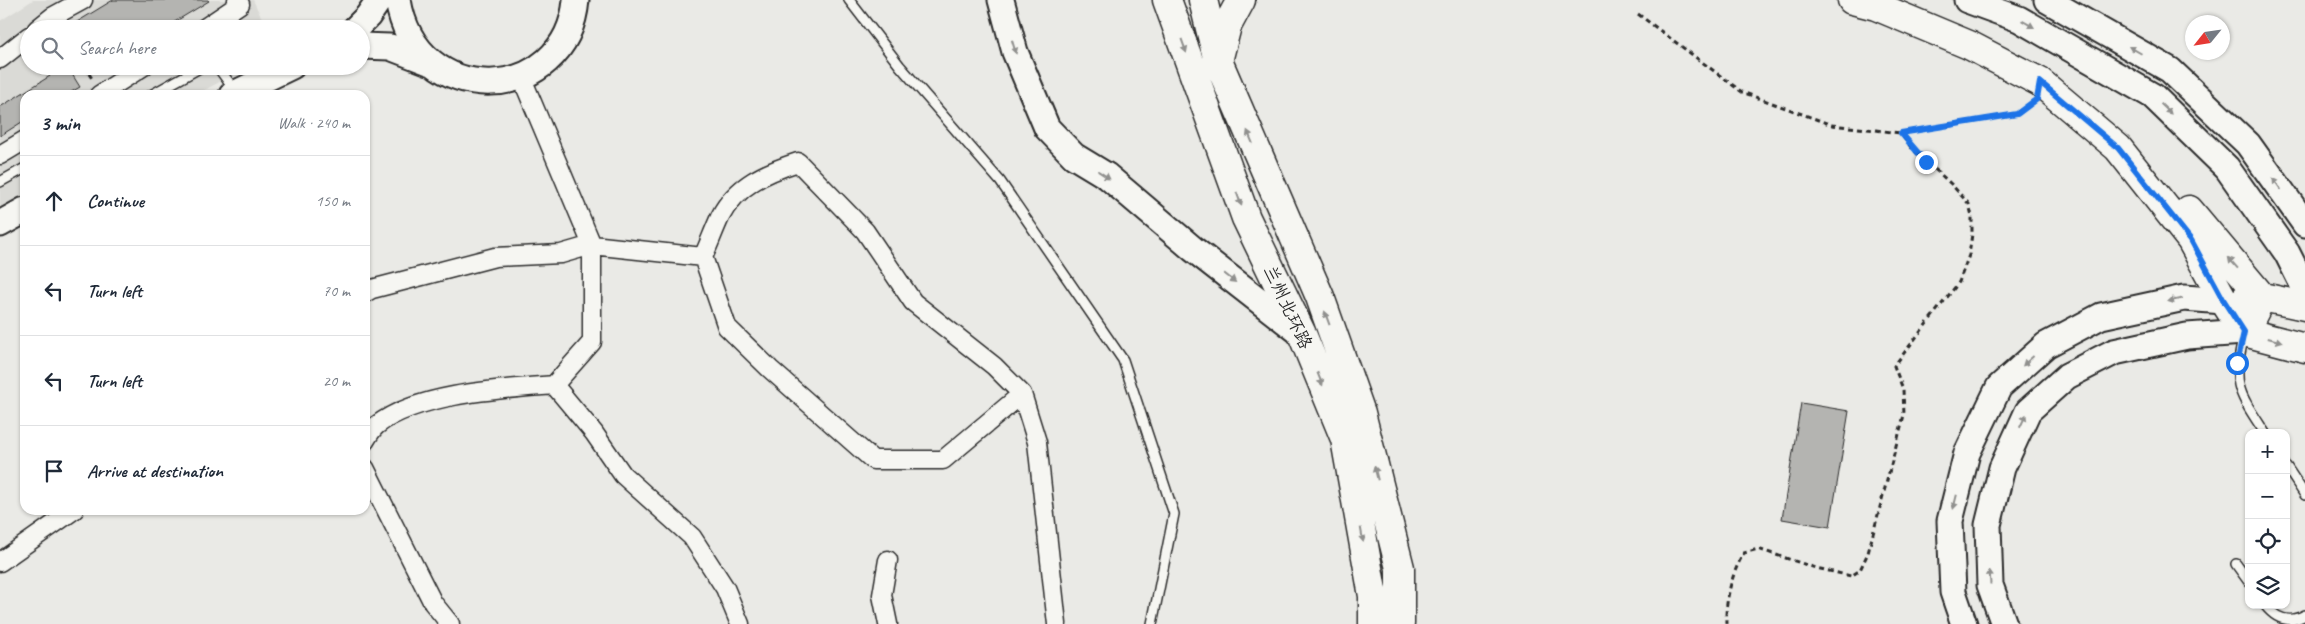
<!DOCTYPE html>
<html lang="en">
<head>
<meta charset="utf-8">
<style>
	:root { --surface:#fff; --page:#f6f6f7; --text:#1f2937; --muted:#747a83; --line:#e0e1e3 }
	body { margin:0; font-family:Caveat,"LXGW WenKai TC",sans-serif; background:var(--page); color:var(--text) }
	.controls { position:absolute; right:15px; bottom:15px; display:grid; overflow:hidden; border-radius:10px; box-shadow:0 1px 4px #0004 }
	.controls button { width:45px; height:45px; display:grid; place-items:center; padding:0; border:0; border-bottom:1px solid var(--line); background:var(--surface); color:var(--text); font:25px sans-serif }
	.compass { position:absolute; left:2185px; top:15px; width:45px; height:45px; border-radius:50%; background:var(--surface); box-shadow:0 1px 4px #0004; rotate:240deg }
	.stop { position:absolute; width:15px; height:15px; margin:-11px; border:4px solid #1a73e8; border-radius:50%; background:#fff }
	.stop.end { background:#1a73e8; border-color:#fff; box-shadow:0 1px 5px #0008 }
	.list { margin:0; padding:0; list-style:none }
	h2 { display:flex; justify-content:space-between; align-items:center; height:65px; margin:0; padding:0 20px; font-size:21px }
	h2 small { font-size:16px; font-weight:400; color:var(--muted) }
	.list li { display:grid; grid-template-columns:32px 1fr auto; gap:15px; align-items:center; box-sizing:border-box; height:90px; padding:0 20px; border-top:1px solid var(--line) }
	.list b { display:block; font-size:19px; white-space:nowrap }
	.list em { font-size:16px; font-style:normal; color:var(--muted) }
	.icon { flex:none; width:28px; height:28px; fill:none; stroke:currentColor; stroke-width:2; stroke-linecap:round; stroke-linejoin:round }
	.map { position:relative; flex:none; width:2305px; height:624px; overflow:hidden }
	.search { position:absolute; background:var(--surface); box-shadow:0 1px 4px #0004; left:20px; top:20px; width:350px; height:55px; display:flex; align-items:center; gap:12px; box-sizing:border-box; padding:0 18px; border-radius:28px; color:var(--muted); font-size:19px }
	.panel { position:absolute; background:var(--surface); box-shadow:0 1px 4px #0004; left:20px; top:90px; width:350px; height:425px; border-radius:15px }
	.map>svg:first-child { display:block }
</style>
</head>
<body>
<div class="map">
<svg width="2305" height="624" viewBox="0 0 2305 624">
	<rect width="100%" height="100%" fill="#eaeae6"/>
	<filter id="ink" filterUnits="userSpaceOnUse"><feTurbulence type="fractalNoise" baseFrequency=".02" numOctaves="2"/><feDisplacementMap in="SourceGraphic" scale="10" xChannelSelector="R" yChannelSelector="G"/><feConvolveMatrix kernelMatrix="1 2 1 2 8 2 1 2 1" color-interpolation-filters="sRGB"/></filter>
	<g filter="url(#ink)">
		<path fill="#dadad6" d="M 33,0 L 253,0 L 267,29 L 29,29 L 29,66 L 250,66 L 195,95 L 25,95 L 25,195 L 0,210 L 0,21 Z"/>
		<path fill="#b4b4b1" stroke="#2b2b2b" d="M 113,0 L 208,0 L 209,1 L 163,29 L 74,29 L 72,25 Z
			M 44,66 L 67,66 L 80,87 L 66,95 L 25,95 L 25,120 L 0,136 L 0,107 L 50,76 Z
			M 1801,403 L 1849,411 L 1830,527 L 1782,519 Z"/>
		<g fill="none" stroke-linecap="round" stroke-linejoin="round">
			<defs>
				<path id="lane" d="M 849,0 L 900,66 L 1000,181 L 1123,360 L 1174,514 L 1152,624
					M 217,66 L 236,92
					M 151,95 L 203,66
					M 0,182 L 25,168
					M 2244,335 C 2232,386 2237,390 2265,433
					M 2286,466 L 2305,495
					M 2236,564 L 2249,582
					M 2265,605 C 2276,619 2289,624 2305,615"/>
				<path id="street" d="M 37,29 L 52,17 L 83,0
					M 203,29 L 240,4 L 237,0
					M 0,59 L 29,36
					M 99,95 L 144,66
					M 0,155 L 25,140
					M 365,293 L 372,289 L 495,257 L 561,254 L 592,245 L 703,257
					M 554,385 L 594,433 L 623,475 L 692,537 L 725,588 L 740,624
					M 1022,394 L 943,460 L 873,460 L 770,369 L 727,327 L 703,257 C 709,244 714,230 720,217 C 736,185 767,172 798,162 L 865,231 L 913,302 L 994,366 L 1022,394 L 1037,442 L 1057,624
					M 365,441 C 368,436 372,429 377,425 C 418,393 503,389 554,385 L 592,342 L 592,245 L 521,76
					M 365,468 L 433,603 L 450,624
					M 888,560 L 882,595 L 888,624
					M 0,562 L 74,510"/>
				<path id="secondary" d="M 398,0 C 416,113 567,106 576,0
					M 1001,0 L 1015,52 L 1047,128 L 1074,156 L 1107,176 L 1193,249 L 1302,334
					M 1967,0 L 2019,19 L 2153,96 L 2227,168 L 2287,253 L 2305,289
					M 2047,0 L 2170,70 L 2248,144 L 2305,224
					M 355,29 L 368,16 L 379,0
					M 361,46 L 390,47 L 429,62
					M 232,95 L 292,66
					M 0,224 L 25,210
					M 1964,624 L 1953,592 L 1950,521 L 1967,453 L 1999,387 L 2046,345 L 2101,316 L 2184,298 L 2224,301
					M 2004,624 L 1990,585 L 1988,525 L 2002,468 L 2028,411 L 2067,376 L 2114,352 L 2187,336 L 2244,332"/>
				<path id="primary" d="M 1852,0 L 1876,6 L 1969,45 L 2040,82 L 2118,148 L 2191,240 L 2224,301 L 2244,332 L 2305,348
					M 1218,61 L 1227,26 L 1241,0
					M 2189,210 L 2262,297 L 2244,332
					M 2245,299 L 2262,297 L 2305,306"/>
				<path id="highway" d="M 1167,0 L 1246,218 L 1302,334 L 1345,439 L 1373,596 L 1373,624
					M 1203,0 L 1218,61 L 1320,297 L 1361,413 L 1400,568 L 1400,624"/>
			</defs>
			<use href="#lane" stroke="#2b2b2b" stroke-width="12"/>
			<use href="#street" stroke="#2b2b2b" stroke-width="21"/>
			<use href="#secondary" stroke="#2b2b2b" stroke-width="29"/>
			<use href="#primary" stroke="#2b2b2b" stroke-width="31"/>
			<use href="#highway" stroke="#2b2b2b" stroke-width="31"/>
			<path stroke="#2b2b2b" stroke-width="3" stroke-dasharray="5 4" stroke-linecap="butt" d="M 1638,14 L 1742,92 L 1832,125 L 1901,133 L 2017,114 L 2033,102
				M 84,66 L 93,80
				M 1726,624 C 1725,601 1732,572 1744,553 L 1758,549 L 1816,568 L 1851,576 L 1860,570 L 1868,553 L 1904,415 L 1903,389 L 1894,366 L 1959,282 L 1969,255 L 1972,234 L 1972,216 L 1969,204 L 1951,184 L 1911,147 L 1901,133"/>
			<use href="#lane" stroke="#f6f6f2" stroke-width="9"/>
			<use href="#street" stroke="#f6f6f2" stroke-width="18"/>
			<use href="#secondary" stroke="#f6f6f2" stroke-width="25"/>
			<use href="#primary" stroke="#f6f6f2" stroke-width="28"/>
			<use href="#highway" stroke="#f6f6f2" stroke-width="28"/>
		</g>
		<defs><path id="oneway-solid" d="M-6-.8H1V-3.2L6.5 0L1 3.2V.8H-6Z" transform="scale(1.25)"/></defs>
		<g fill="#90908e">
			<use href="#oneway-solid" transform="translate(2028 24) rotate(30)"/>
			<use href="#oneway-solid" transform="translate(1184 46) rotate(70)"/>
			<use href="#oneway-solid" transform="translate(1014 47) rotate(73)"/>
			<use href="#oneway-solid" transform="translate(2135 50) rotate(-150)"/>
			<use href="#oneway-solid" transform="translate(2166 109) rotate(44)"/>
			<use href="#oneway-solid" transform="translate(1250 137) rotate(-113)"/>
			<use href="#oneway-solid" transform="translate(1104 175) rotate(34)"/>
			<use href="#oneway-solid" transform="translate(2277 184) rotate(-125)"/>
			<use href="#oneway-solid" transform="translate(1239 199) rotate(70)"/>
			<use href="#oneway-solid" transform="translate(2233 263) rotate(-131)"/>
			<use href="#oneway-solid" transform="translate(1230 278) rotate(38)"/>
			<use href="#oneway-solid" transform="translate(2175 300) rotate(168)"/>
			<use href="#oneway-solid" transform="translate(1327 318) rotate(-110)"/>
			<use href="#oneway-solid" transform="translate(2275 340) rotate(15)"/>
			<use href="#oneway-solid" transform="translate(2028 361) rotate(138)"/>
			<use href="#oneway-solid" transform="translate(1320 379) rotate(68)"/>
			<use href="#oneway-solid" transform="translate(2023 421) rotate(-65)"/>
			<use href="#oneway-solid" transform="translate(1376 473) rotate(-104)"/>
			<use href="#oneway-solid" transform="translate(1955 502) rotate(104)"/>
			<use href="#oneway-solid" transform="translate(1362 535) rotate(80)"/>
			<use href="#oneway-solid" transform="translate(1990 577) rotate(-94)"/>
		</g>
	</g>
	<g fill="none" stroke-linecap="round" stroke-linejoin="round" filter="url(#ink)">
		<path stroke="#1a73e8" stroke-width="6" d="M 1926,162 L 1901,133 L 2017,114 L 2037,99 L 2040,82 L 2118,148 L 2191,240 L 2224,301 L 2244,332 L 2237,363"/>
	</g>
	<g text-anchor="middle" stroke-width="5" stroke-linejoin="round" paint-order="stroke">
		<g font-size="18" fill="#2b2b2b" stroke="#f6f6f2">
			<text transform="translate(1288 307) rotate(65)" y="6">兰州北环路</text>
		</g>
	</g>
</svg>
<div class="controls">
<button>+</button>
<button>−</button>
<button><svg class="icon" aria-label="locate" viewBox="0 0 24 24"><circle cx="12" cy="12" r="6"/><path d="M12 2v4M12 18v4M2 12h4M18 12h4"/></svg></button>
<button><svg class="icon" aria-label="layers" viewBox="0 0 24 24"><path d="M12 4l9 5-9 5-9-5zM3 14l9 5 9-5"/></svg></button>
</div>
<svg class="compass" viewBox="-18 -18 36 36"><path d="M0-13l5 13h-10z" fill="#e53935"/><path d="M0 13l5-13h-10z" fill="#747a83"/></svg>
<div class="stop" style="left:2237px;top:363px"></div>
<div class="stop end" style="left:1926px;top:162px"></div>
<div class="search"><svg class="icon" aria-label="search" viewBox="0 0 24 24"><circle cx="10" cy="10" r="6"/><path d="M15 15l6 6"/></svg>Search here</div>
<section class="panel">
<h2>3 min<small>Walk · 240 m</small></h2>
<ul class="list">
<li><svg class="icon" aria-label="ahead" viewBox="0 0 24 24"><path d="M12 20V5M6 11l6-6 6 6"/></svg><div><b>Continue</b></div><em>150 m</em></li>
<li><svg class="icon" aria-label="left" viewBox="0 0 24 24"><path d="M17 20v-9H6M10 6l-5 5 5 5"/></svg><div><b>Turn left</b></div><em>70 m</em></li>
<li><svg class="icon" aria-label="left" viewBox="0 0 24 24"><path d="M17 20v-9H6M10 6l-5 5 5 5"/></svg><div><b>Turn left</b></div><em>20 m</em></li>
<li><svg class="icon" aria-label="arrive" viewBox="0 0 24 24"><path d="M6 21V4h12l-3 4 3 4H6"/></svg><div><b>Arrive at destination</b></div></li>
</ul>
</section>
</div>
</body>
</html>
